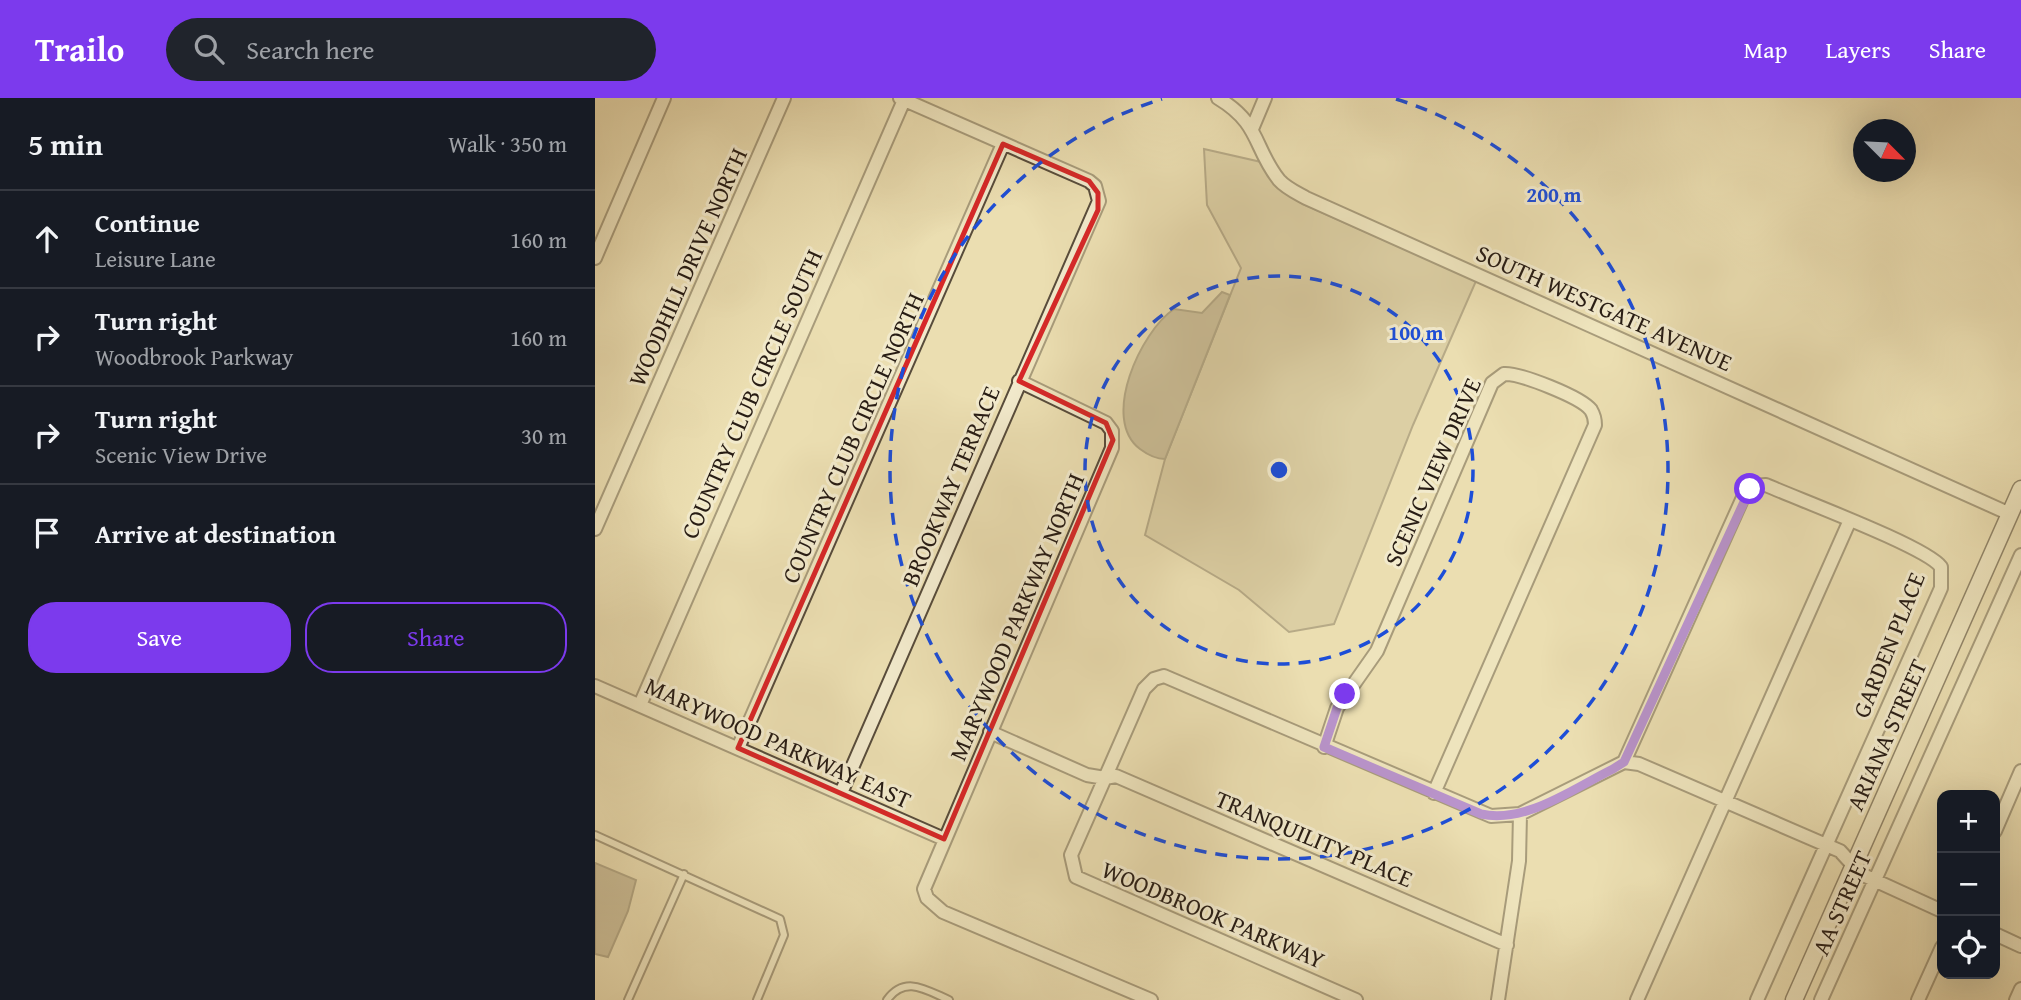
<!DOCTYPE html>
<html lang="en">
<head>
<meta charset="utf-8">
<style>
	:root { --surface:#171b24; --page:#20242c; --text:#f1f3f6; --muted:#9ea1a6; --line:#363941; --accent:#7c3aed }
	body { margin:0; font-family:"Gentium Book Plus",serif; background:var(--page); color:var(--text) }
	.controls { position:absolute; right:21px; bottom:21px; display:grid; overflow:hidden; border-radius:14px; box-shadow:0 7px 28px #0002 }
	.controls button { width:63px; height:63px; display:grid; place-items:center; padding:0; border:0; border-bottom:2px solid var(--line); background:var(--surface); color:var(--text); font:35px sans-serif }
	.compass { position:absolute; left:1258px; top:21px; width:63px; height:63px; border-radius:50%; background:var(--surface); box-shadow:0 7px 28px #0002; rotate:114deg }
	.stop { position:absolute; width:21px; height:21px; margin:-16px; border:5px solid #7c3aed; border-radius:50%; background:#fff }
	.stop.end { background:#7c3aed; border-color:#fff; box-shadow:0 2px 7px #0008 }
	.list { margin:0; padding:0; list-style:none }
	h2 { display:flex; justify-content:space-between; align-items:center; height:91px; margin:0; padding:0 28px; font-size:30px }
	h2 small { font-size:23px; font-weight:400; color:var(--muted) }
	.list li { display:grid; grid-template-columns:46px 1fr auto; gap:21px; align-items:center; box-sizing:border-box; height:98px; padding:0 28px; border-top:2px solid var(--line) }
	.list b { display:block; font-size:26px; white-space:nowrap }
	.list p { margin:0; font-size:23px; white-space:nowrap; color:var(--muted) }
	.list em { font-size:23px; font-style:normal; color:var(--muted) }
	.actions { display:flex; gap:14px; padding:21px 28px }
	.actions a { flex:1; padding:16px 0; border:2px solid var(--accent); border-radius:28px; text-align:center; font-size:24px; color:var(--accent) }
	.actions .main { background:var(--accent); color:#fff }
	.icon { flex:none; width:38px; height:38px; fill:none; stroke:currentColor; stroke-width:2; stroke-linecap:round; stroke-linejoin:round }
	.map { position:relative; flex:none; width:1426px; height:902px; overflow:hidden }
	header { display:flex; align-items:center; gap:42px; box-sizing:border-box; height:98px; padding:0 35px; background:var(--accent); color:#fff }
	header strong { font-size:33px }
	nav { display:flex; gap:38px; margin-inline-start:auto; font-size:24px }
	.search { width:490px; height:63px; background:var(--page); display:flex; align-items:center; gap:18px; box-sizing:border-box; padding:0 24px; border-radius:38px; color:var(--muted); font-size:26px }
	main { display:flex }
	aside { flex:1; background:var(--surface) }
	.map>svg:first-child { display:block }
</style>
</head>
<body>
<header>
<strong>Trailo</strong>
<div class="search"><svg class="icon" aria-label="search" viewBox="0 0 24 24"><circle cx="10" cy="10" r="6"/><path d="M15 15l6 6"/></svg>Search here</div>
<nav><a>Map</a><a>Layers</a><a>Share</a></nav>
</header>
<main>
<aside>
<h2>5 min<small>Walk · 350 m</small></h2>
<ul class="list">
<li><svg class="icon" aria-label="ahead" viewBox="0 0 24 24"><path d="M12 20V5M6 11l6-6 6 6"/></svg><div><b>Continue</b><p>Leisure Lane</p></div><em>160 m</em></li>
<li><svg class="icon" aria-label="right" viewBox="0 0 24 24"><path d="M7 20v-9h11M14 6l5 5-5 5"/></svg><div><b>Turn right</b><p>Woodbrook Parkway</p></div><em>160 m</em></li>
<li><svg class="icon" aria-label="right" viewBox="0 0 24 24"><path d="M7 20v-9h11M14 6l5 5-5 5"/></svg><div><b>Turn right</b><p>Scenic View Drive</p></div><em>30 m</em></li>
<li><svg class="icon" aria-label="arrive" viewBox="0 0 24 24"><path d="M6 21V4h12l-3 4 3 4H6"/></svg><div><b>Arrive at destination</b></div></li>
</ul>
<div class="actions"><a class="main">Save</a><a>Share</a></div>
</aside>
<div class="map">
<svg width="1426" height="902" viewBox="0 0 1426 902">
	<rect width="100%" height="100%" fill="#ebdeb1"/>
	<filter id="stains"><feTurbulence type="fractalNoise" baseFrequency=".00286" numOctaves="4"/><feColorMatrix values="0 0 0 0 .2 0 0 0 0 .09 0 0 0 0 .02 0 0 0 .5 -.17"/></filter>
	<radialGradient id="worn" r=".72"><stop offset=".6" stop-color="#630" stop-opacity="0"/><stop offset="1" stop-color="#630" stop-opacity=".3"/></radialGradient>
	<path fill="#cabd96" stroke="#786c55" stroke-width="2" d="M 609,51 L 666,64 L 680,87 L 708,106 L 881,183 L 818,327 L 739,526 L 694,534 L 644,492 L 550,437 L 570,361 L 646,170 L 612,107 Z"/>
	<path fill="#a89c7c" stroke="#746952" stroke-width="2" d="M 627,194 L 635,197 L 570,361 C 560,361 553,357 545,351 C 505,321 546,233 579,211 L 607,215 Z
		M 0,765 L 41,782 L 33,813 L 13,859 L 0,856 Z"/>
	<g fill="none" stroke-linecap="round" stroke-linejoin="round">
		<defs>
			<path id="lane" d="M 0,737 L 185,821 L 189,837 L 162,902
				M 33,902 L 89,776
				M 292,902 C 310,877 331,892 354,902"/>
			<path id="street" d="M 623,0 C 666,26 658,49 684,82 C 691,90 702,95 711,100 L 1415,416
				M 657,31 L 670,0
				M 0,160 L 69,0
				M 424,283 L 511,325 L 517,333 L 517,350 L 329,791 L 332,800 L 348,814 L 556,902
				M 0,431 L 189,0
				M 0,588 L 349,741
				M 45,607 L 309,2
				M 395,634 L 492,677 L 510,680 L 549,591 L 559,581 L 569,578 L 896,718 L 925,716 L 1029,664 L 1044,666 L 1245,753 L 1266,776 L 1347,813
				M 729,649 L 742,610 L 782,553 L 897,285 L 909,276 C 925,275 986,299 996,312 C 999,317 1000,321 1000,327 L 839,695
				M 143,650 L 408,46
				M 1029,664 L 1150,395 L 1159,388 L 1171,387 C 1202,401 1332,449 1346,469 L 1346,490 L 1162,902
				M 246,695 L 504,103 L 500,88 L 494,83 L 305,0
				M 1400,733 L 1426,673
				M 1400,836 L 1426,848
				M 761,902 L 481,779 L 476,757 L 510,680 L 521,678 L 912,847
				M 903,902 L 924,763 L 925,716
				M 1042,902 L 1255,422
				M 1226,902 L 1426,457
				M 1323,902 L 1347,849
				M 1421,902 L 1426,891"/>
			<path id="secondary" d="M 1199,902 L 1426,391"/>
		</defs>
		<use href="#lane" stroke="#584c3b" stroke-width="10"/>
		<use href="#street" stroke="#584c3b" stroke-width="16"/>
		<use href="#secondary" stroke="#271c14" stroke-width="19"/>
		<use href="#lane" stroke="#f2eacc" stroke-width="6"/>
		<use href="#street" stroke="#f2eacc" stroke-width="12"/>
		<use href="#secondary" stroke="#f2eacc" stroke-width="16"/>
	</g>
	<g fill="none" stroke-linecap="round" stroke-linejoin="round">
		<path stroke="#7c3aed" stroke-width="9" d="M 750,596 L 742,610 L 729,649 L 886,716 C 931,726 979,690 1018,671 L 1029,664 L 1155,391"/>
	</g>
	<path d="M0 0H1426V902H0ZM 408,46 L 494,83 L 503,95 L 503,112 L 424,283 L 511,325 L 518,342 L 349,741 L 143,650 Z" fill="#ebdeb1" fill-opacity=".55" fill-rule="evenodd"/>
	<path fill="none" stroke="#d62828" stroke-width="5" stroke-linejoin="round" d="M 408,46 L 494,83 L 503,95 L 503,112 L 424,283 L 511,325 L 518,342 L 349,741 L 143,650 Z"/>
	<g fill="none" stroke="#1d4ed8" stroke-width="3.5" stroke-dasharray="12 9">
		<circle cx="684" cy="372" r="194"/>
		<path d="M801 1A389 389 0 1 1 567 1"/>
	</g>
	<g text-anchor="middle" stroke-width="6" stroke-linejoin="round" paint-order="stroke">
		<g font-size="24" fill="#271c14" stroke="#f2eacc">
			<text transform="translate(93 169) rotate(-66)" y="8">WOODHILL DRIVE NORTH</text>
			<text transform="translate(1009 210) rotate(24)" y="8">SOUTH WESTGATE AVENUE</text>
			<text transform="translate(157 296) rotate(-66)" y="8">COUNTRY CLUB CIRCLE SOUTH</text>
			<text transform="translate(258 340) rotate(-66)" y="8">COUNTRY CLUB CIRCLE NORTH</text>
			<text transform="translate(838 374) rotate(-66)" y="8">SCENIC VIEW DRIVE</text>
			<text transform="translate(356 388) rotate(-67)" y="8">BROOKWAY TERRACE</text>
			<text transform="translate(422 519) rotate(-67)" y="8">MARYWOOD PARKWAY NORTH</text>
			<text transform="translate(1294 547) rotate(-68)" y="8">GARDEN PLACE</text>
			<text transform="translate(1292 637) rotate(-66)" y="8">ARIANA STREET</text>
			<text transform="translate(183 645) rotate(24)" y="8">MARYWOOD PARKWAY EAST</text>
			<text transform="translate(719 741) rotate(23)" y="8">TRANQUILITY PLACE</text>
			<text transform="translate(1247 805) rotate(-66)" y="8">AA STREET</text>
			<text transform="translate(618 817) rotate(23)" y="8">WOODBROOK PARKWAY</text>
		</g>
	</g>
	<circle cx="684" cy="372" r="10" fill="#1d4ed8" stroke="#f2eacc" stroke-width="3.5"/>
	<g font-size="21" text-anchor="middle" font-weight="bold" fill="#1d4ed8" stroke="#f2eacc" stroke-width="6" stroke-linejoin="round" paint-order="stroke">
		<text x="959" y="104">200 m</text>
		<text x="821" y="242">100 m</text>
	</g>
	<rect width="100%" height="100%" filter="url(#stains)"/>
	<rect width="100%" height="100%" fill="url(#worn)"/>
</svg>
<div class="controls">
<button>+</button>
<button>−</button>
<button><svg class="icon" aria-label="locate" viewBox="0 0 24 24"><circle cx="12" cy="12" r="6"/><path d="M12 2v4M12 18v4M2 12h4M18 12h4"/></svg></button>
</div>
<svg class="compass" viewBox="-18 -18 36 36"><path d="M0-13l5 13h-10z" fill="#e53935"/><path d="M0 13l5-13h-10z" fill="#9ea1a6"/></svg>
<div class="stop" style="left:1155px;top:391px"></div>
<div class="stop end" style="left:750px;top:596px"></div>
</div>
</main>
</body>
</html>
